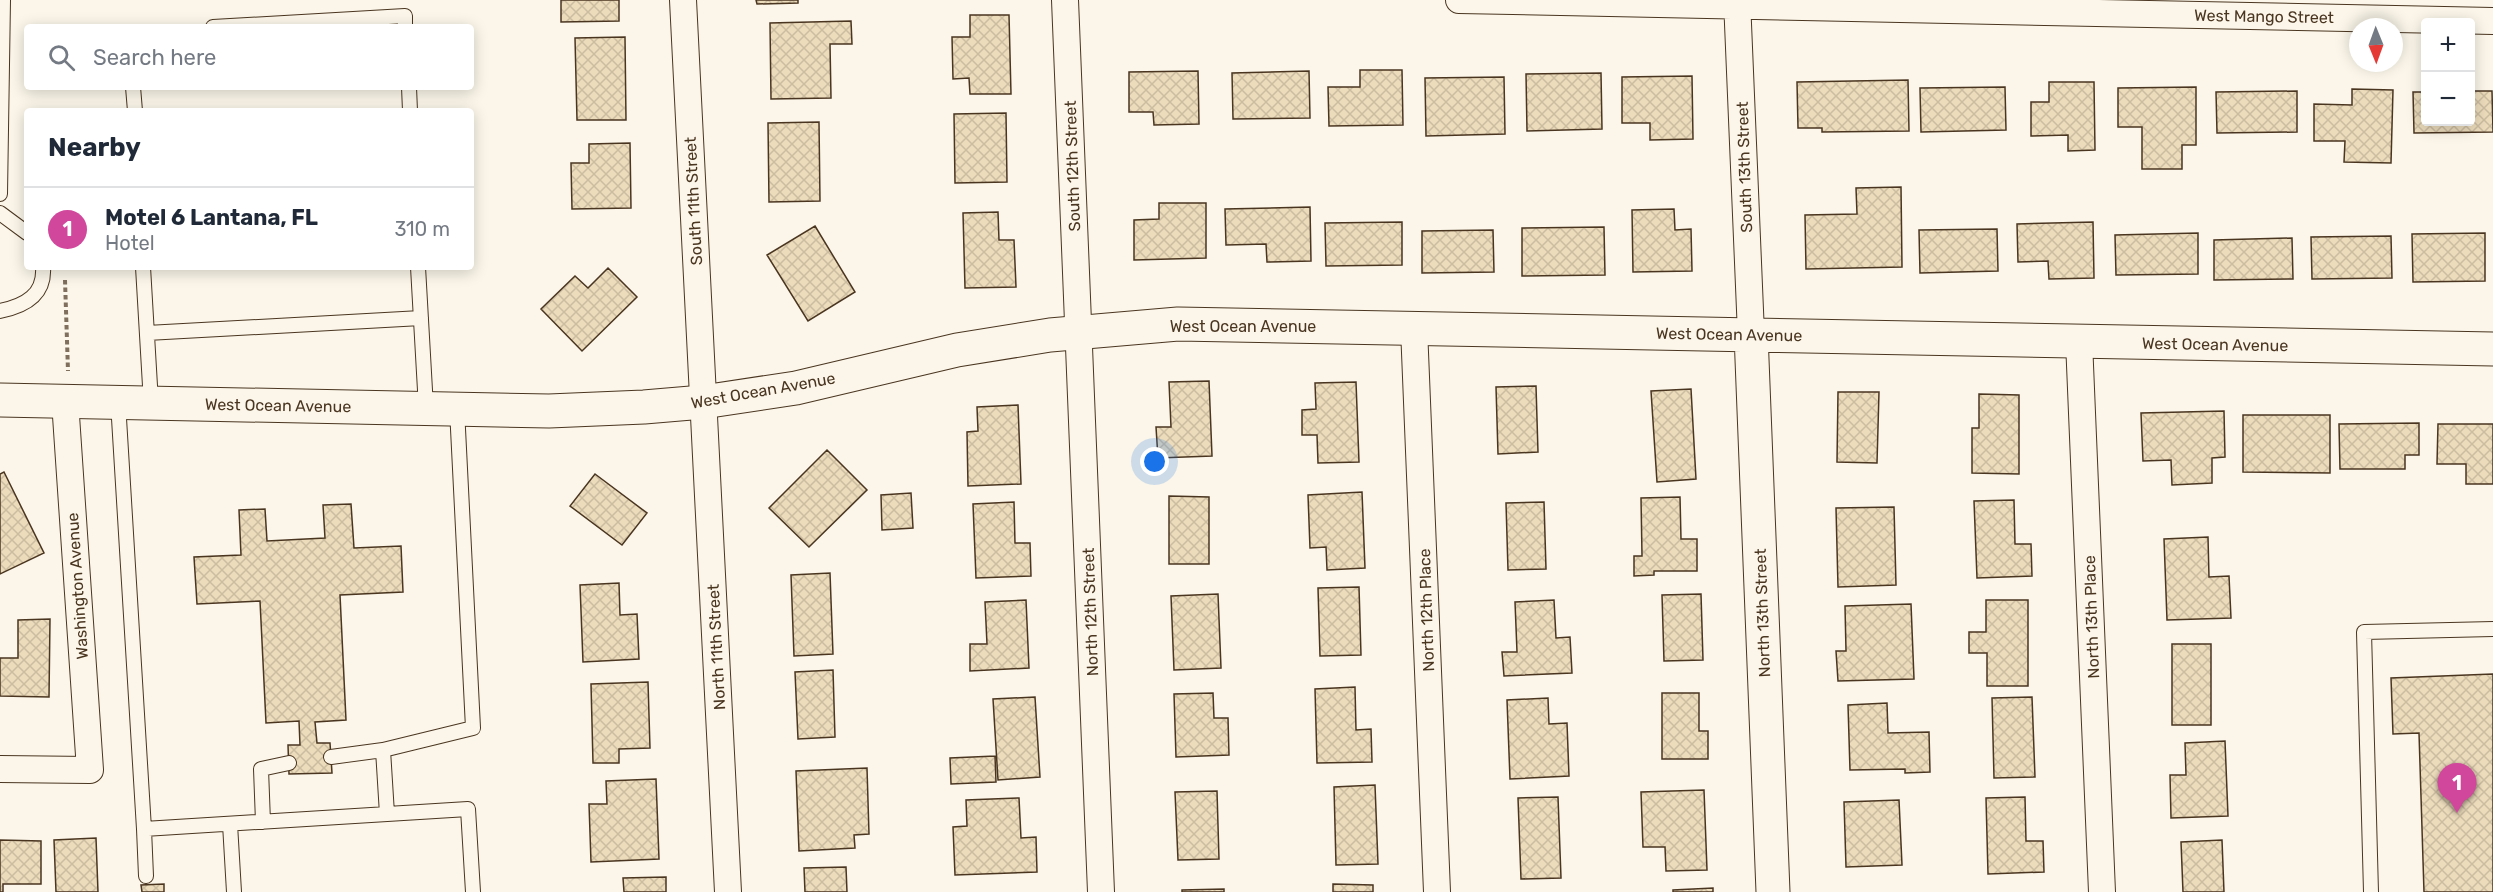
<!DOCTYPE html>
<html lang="en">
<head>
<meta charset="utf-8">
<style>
	:root { --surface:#fff; --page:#f2f2f3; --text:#1f2937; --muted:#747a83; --line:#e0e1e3; --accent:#c62828 }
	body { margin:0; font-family:Rubik,sans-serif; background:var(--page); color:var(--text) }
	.controls { position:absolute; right:18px; top:18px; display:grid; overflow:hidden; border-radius:6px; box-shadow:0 3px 15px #0003 }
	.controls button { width:54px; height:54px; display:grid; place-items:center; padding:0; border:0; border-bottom:2px solid var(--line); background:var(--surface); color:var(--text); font:30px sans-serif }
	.compass { position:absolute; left:2349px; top:18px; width:54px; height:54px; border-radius:50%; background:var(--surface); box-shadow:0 3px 15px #0003; rotate:179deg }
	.you { position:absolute; left:1155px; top:462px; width:21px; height:21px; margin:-15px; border:4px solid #fff; border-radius:50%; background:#1a73e8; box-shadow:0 0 0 9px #1a73e833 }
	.badge { display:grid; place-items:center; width:39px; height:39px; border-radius:50%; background:var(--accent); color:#fff; font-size:20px; font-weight:700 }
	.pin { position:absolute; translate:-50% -50px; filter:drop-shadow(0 2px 3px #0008) }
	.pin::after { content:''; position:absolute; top:32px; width:21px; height:18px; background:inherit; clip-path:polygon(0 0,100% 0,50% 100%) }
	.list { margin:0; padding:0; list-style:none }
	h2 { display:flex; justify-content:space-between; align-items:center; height:78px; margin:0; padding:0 24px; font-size:26px }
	h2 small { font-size:20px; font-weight:400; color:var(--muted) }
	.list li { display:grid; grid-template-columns:39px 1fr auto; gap:18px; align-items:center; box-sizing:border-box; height:84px; padding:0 24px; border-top:2px solid var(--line) }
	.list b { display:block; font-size:22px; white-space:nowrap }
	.list p { margin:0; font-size:20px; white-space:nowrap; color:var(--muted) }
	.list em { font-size:20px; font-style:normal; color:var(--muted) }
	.icon { flex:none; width:33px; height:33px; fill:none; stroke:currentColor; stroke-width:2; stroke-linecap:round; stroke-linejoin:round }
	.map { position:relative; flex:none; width:2493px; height:892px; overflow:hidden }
	.search { position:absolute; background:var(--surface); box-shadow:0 3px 15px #0003; left:24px; top:24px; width:450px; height:66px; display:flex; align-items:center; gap:15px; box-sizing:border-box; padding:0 21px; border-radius:6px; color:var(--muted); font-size:22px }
	.panel { position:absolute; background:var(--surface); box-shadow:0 3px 15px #0003; left:24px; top:108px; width:450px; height:162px; border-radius:6px }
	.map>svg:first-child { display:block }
</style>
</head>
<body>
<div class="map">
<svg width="2493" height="892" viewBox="0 0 2493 892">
	<defs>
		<pattern id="building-cross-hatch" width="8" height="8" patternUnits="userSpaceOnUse" patternTransform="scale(1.5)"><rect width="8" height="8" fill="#ecdcbc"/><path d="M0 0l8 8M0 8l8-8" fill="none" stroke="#ccbda1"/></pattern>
	</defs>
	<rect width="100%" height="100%" fill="#fbf6e9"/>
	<path fill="url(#building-cross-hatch)" stroke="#4a3520" stroke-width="1.5" d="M 561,0 L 619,0 L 619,21 L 561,22 Z
		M 756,0 L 798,0 L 798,3 L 757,4 Z
		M 970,15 L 1009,15 L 1011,94 L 970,94 L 969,78 L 953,79 L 952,37 L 970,37 Z
		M 851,21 L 852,44 L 830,44 L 831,98 L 771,99 L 770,23 Z
		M 625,37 L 626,120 L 577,120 L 575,38 Z
		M 1360,70 L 1402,70 L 1403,125 L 1329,126 L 1328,87 L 1360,87 Z
		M 1198,71 L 1199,124 L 1154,125 L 1153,112 L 1129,112 L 1129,72 Z
		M 1309,71 L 1310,118 L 1233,119 L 1232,73 Z
		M 1601,73 L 1602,129 L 1527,131 L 1526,74 Z
		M 1692,76 L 1693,139 L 1650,140 L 1650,123 L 1622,123 L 1622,77 Z
		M 1504,77 L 1505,134 L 1426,136 L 1425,78 Z
		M 1908,80 L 1909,131 L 1822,132 L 1822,128 L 1798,128 L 1797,82 Z
		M 2049,82 L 2094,82 L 2095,150 L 2068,151 L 2068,135 L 2031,136 L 2031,102 L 2049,102 Z
		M 2005,87 L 2006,130 L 1921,132 L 1920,88 Z
		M 2196,87 L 2196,145 L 2182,145 L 2182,169 L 2142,169 L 2142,127 L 2118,127 L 2118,88 Z
		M 2352,89 L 2393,90 L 2391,163 L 2344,162 L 2345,141 L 2314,141 L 2314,104 L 2352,105 Z
		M 2297,91 L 2297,132 L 2217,133 L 2216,92 Z
		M 2470,91 L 2492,91 L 2493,132 L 2414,133 L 2413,92 L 2426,92 L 2426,122 L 2470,122 Z
		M 1006,113 L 1007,182 L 955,183 L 954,114 Z
		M 819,122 L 820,201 L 769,202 L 768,123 Z
		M 630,143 L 631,208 L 572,209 L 571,163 L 589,163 L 589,144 Z
		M 1901,187 L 1902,267 L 1806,269 L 1805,215 L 1857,214 L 1856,188 Z
		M 1159,203 L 1206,203 L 1206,258 L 1134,260 L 1134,220 L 1159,219 Z
		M 1310,207 L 1311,261 L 1267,262 L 1266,244 L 1226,245 L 1225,209 Z
		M 1674,209 L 1675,230 L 1691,229 L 1692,271 L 1633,272 L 1632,210 Z
		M 998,212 L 999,240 L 1014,240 L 1016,287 L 965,288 L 963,213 Z
		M 1402,222 L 1402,265 L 1326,266 L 1325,223 Z
		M 2093,222 L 2094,278 L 2049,279 L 2048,261 L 2018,262 L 2017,224 Z
		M 815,226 L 855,292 L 808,321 L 767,255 Z
		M 1604,227 L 1605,275 L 1522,276 L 1522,228 Z
		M 1997,229 L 1998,271 L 1920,273 L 1919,230 Z
		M 1493,230 L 1494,272 L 1422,273 L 1422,231 Z
		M 2198,233 L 2198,274 L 2116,275 L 2115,235 Z
		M 2485,233 L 2485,281 L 2413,282 L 2412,234 Z
		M 2391,236 L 2392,278 L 2312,279 L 2311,237 Z
		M 2292,238 L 2293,279 L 2214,280 L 2214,240 Z
		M 608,268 L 637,297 L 582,351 L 541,309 L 575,276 L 588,288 Z
		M 1209,381 L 1212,456 L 1158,458 L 1156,427 L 1171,427 L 1169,382 Z
		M 1356,382 L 1359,462 L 1318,463 L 1317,435 L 1302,435 L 1302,410 L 1316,409 L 1315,383 Z
		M 1536,386 L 1538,452 L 1498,454 L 1496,387 Z
		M 1691,389 L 1696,479 L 1657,482 L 1651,391 Z
		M 1838,392 L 1879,392 L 1877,463 L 1837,462 Z
		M 1979,394 L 2019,395 L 2019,474 L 1972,473 L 1972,428 L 1979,428 Z
		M 1018,405 L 1021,484 L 968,486 L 967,432 L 978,431 L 977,407 Z
		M 2224,411 L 2225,457 L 2212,458 L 2212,483 L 2172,485 L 2171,460 L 2143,461 L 2141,413 Z
		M 2243,415 L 2330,415 L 2330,473 L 2243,472 Z
		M 2419,423 L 2419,455 L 2405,455 L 2405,469 L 2340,469 L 2339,424 Z
		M 2438,424 L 2493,424 L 2493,484 L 2466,484 L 2466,464 L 2437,464 Z
		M 827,450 L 867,490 L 809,547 L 769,508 Z
		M 4,472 L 44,553 L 0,574 L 0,474 Z
		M 595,474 L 647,513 L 622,545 L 570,506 Z
		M 1362,492 L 1365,568 L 1327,570 L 1326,547 L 1310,548 L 1308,495 Z
		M 911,493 L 913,528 L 882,530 L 881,495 Z
		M 1169,496 L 1209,497 L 1209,564 L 1169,564 Z
		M 1680,497 L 1681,539 L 1697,539 L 1697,571 L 1654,571 L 1654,575 L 1634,576 L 1634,556 L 1642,556 L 1641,498 Z
		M 2014,500 L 2015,544 L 2031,544 L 2032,576 L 1977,578 L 1974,501 Z
		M 1014,502 L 1015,543 L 1030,543 L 1031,576 L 976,578 L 973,504 Z
		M 1544,502 L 1546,569 L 1508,570 L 1506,503 Z
		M 351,504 L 354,548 L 401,546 L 403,592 L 340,595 L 346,720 L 315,722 L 317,743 L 330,743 L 332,773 L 289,774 L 288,745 L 300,745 L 299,721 L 266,723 L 260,601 L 197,604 L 194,557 L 241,555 L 239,510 L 265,509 L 267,541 L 325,538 L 323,505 Z
		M 1894,507 L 1896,585 L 1838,587 L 1836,508 Z
		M 2208,537 L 2209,577 L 2229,576 L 2231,618 L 2167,620 L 2164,539 Z
		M 830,573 L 833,654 L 794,656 L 791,575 Z
		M 619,583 L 620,615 L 637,614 L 639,659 L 583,662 L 580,585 Z
		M 1359,587 L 1361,655 L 1320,656 L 1318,588 Z
		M 1218,594 L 1221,668 L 1174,670 L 1171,596 Z
		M 1701,594 L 1703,660 L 1664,661 L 1662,595 Z
		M 1026,600 L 1029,668 L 970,671 L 970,644 L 987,644 L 985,602 Z
		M 1554,600 L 1556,638 L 1570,637 L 1572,673 L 1504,676 L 1502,652 L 1517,652 L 1515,602 Z
		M 1986,600 L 2028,600 L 2028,686 L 1987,686 L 1987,653 L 1969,653 L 1969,632 L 1986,632 Z
		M 1911,604 L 1914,679 L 1838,681 L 1836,651 L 1846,651 L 1845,606 Z
		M 50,619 L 49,697 L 0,696 L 0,658 L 18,658 L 18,620 Z
		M 2172,644 L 2211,644 L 2211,725 L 2172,725 Z
		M 833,670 L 835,737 L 798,739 L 795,672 Z
		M 2493,674 L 2493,892 L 2424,892 L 2419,733 L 2393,734 L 2391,678 Z
		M 648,682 L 650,748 L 619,749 L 619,763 L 593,763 L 591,684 Z
		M 1355,687 L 1356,730 L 1371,729 L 1372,762 L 1317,763 L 1315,689 Z
		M 1213,693 L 1214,718 L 1228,718 L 1229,755 L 1176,757 L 1174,694 Z
		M 1662,693 L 1699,693 L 1699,731 L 1708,731 L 1708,759 L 1662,759 Z
		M 1035,697 L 1040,777 L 998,780 L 993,699 Z
		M 2032,697 L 2035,777 L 1994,778 L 1992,698 Z
		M 1548,698 L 1549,724 L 1567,723 L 1569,776 L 1510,779 L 1507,700 Z
		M 1887,703 L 1888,733 L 1929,732 L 1930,772 L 1905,773 L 1905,769 L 1850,770 L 1848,705 Z
		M 2225,741 L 2228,816 L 2171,818 L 2170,775 L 2186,775 L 2185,743 Z
		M 995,756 L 996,782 L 951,784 L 950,758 Z
		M 867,768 L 869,834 L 854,835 L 855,848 L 799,851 L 796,771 Z
		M 656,779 L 659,859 L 591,862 L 589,804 L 607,804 L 606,781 Z
		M 1375,785 L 1378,864 L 1336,865 L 1334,787 Z
		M 1704,790 L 1707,870 L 1666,871 L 1665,847 L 1643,847 L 1641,792 Z
		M 1217,791 L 1219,859 L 1178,860 L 1175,792 Z
		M 1558,797 L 1561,878 L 1521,879 L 1518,798 Z
		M 2025,797 L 2026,841 L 2043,841 L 2044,872 L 1988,874 L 1986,798 Z
		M 1019,798 L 1021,838 L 1036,837 L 1037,872 L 955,875 L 953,827 L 967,826 L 966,800 Z
		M 1899,800 L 1902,865 L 1846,867 L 1844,802 Z
		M 96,838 L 98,892 L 56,892 L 54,840 Z
		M 0,840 L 41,841 L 41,884 L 3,884 L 3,892 L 0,892 Z
		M 2222,840 L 2224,892 L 2183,892 L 2181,842 Z
		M 846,867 L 847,892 L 805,892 L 804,868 Z
		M 666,877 L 666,892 L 624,892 L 623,878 Z
		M 164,884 L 164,892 L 142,892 L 141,885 Z
		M 1333,884 L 1373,885 L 1373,892 L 1333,892 Z
		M 1713,888 L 1713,892 L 1673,892 L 1673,890 Z
		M 1224,889 L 1224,892 L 1182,892 L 1182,890 Z"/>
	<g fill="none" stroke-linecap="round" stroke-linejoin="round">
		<defs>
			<path id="service" d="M 213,27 L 405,16 L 405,27
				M 133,87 L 135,111
				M 409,87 L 410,111
				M 0,194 L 3,0
				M 0,213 L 27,233
				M 143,267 L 151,403
				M 418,267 L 426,408
				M 0,311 C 25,306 45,295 43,267
				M 147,333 L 421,318
				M 118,402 L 144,829 L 468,809 L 473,892
				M 331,757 L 383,750
				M 387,814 L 383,750 L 473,728 L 457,409
				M 263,822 L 261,769 L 289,763
				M 230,824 L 234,892
				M 144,829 L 146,876
				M 2371,892 L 2364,632 L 2493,629"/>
			<path id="minor" d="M 683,0 L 728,892
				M 1065,0 L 1101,892
				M 1459,0 L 2493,21
				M 1737,0 L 1751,334
				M 1414,328 L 1437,892
				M 2079,341 L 2102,892
				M 0,769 L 90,770 L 65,401"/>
			<path id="tertiary" d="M 1751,334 L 1773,892
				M 0,400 L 549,411 L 644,407 L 703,402 L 796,388 L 957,350 L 1050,335 L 1178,324 L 2493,349"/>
		</defs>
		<use href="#service" stroke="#4a3520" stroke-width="16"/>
		<use href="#minor" stroke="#4a3520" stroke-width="28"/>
		<use href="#tertiary" stroke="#4a3520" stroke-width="35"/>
		<path stroke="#7f6f5c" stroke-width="4" stroke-dasharray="4.5 3" stroke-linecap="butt" d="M 65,280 L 68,371"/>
		<use href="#service" stroke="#fbf6e9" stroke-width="14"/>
		<use href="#minor" stroke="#fbf6e9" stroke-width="26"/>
		<use href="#tertiary" stroke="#fbf6e9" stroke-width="33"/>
	</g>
	<g text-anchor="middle" stroke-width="4.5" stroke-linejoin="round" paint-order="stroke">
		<g font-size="16" fill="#4a3520" stroke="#fbf6e9">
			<text transform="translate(2264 16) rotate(1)" y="6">West Mango Street</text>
			<text transform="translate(1072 166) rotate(-92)" y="6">South 12th Street</text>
			<text transform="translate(1744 167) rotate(-92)" y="6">South 13th Street</text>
			<text transform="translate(693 201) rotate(-93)" y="6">South 11th Street</text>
			<text x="1243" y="332">West Ocean Avenue</text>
			<text transform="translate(1729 334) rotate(1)" y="6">West Ocean Avenue</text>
			<text transform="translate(2215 344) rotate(1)" y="6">West Ocean Avenue</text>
			<text transform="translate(763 390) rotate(-10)" y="6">West Ocean Avenue</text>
			<text transform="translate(278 405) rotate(1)" y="6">West Ocean Avenue</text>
			<text transform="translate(77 586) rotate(-94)" y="6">Washington Avenue</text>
			<text transform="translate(1426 610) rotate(-92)" y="6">North 12th Place</text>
			<text transform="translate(1090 612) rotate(-92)" y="6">North 12th Street</text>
			<text transform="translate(1762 613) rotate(-92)" y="6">North 13th Street</text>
			<text transform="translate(2091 617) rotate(-92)" y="6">North 13th Place</text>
			<text transform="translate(716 647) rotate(-93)" y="6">North 11th Street</text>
		</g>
	</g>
</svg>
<div class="controls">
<button>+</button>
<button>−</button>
</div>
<svg class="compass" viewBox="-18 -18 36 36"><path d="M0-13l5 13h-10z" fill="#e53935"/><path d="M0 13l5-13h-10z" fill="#747a83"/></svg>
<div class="you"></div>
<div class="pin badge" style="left:2457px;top:813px;background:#d1479c">1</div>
<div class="search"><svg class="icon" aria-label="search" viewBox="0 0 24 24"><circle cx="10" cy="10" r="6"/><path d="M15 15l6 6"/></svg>Search here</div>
<section class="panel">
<h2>Nearby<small></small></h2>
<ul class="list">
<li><span class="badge" style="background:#d1479c">1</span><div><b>Motel 6 Lantana, FL</b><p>Hotel</p></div><em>310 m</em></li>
</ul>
</section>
</div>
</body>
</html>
